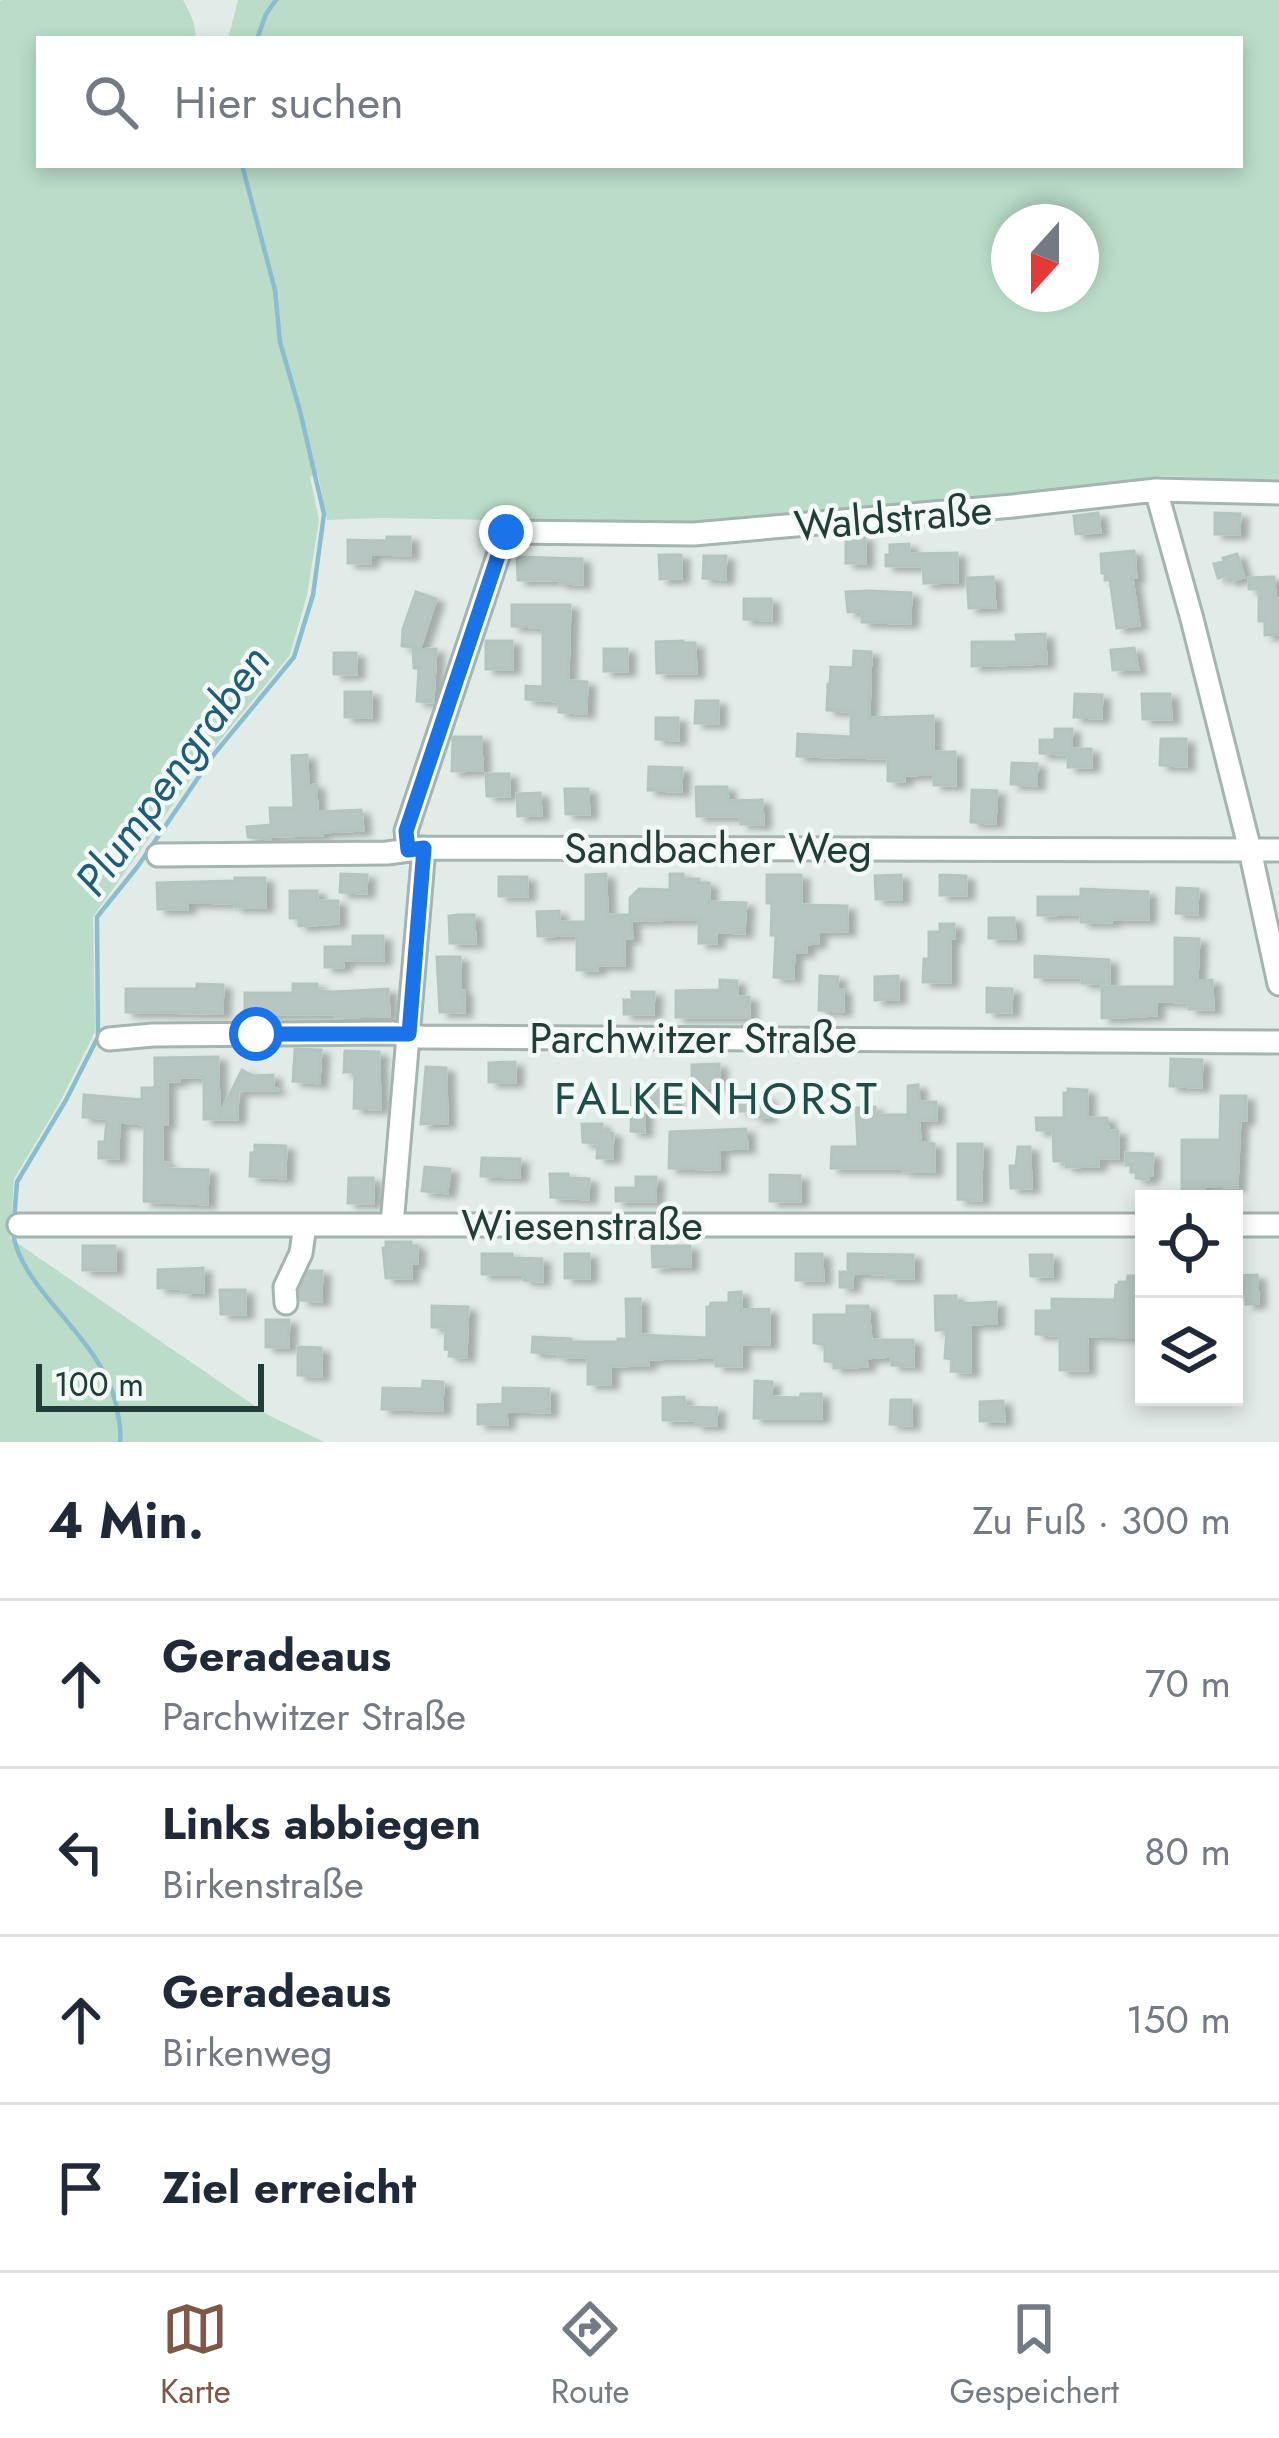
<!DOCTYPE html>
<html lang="de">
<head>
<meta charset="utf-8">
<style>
	:root { --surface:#fff; --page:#f2f2f3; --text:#1f2937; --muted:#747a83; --line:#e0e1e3; --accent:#7d5847 }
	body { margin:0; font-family:Jost,sans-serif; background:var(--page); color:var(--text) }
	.controls { position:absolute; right:36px; bottom:36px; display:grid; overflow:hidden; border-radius:0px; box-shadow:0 6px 18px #0003 }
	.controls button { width:108px; height:108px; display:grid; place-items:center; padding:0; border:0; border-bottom:3px solid var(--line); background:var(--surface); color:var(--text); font:60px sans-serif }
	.compass { position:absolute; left:991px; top:204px; width:108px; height:108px; border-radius:50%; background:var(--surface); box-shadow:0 6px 18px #0003; rotate:201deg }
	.scale { position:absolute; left:36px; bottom:30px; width:228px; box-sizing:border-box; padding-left:12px; border:6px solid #223c38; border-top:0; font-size:33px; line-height:42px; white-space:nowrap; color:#223c38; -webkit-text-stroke:9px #f2f8f6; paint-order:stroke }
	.stop { position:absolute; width:36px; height:36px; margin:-27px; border:9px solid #1a73e8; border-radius:50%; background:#fff }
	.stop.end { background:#1a73e8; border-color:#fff; box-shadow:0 3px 12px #0008 }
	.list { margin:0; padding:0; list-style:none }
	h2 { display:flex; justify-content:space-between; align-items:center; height:156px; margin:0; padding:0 48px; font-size:51px }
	h2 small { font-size:39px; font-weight:400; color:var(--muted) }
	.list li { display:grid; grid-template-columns:78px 1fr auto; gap:36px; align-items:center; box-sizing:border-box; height:168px; padding:0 48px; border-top:3px solid var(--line) }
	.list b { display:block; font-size:45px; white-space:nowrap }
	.list p { margin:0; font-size:39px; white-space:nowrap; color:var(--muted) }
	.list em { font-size:39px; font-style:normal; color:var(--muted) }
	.icon { flex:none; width:66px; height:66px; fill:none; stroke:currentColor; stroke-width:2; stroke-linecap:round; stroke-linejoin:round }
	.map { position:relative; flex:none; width:1279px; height:1442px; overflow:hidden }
	.search { position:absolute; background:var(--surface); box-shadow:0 6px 18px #0003; left:36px; right:36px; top:36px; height:132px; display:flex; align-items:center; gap:30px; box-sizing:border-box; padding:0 42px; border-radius:0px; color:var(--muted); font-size:45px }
	.sheet { height:828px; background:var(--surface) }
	nav { display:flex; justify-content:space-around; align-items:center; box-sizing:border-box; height:168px; border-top:3px solid var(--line); background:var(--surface); font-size:33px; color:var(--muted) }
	nav a { display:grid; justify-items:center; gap:6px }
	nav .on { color:var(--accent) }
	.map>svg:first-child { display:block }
</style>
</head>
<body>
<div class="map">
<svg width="1279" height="1442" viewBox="0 0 1279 1442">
	<defs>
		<filter id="shadow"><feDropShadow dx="8" dy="4.5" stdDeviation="3" flood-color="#0004"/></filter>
	</defs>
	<rect width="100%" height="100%" fill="#e1ece8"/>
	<path fill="#badcc8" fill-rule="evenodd" d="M 2,0 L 183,0 C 190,12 196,25 196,39 L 39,39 L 39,165 L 1240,165 L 1240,39 L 228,39 L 238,0 L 1279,0 L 1279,480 L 1162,476 L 1113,487 L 719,524 L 379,518 L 327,520 L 318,474 L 310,477 L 319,520 L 307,595 L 290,655 L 208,755 L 93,917 L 95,1032 L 60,1102 L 14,1179 L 10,1238 L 268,1415 L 324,1442 L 0,1442 L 0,1 ZM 1009,222 L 1081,222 L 1081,294 L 1009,294 Z"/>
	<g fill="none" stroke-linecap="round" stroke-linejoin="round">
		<path stroke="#8abdd0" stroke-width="4.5" d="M 257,39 L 266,14 L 276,0
			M 14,1221 L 17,1182 L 66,1100 L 98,1037 L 97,917 L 138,866 L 215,753 L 294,657 L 313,595 L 324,514 L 300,411 L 280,342 L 275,290 L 242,165
			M 13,1233 C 21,1291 101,1337 116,1404 C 118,1417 122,1429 120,1442"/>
	</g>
	<path fill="#b7c6c2" stroke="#b4c5c0" stroke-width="3" filter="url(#shadow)" d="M 1098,513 L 1100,532 L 1076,534 L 1074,516 Z
		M 1215,513 L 1240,514 L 1239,534 L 1215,534 Z
		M 387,537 L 410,537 L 410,555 L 370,554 L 370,563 L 348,563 L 348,540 L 387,541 Z
		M 846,537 L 865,537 L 865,563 L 846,563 Z
		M 909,544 L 909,554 L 957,553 L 957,582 L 924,583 L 923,566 L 886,566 L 886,555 L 890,555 L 890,545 Z
		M 1134,551 L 1136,577 L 1132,578 L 1139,625 L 1117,628 L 1110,580 L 1105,580 L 1105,573 L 1102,573 L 1101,554 Z
		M 1237,554 L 1244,577 L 1229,581 L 1227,575 L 1218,578 L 1214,564 L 1224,562 L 1223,558 Z
		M 659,555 L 681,555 L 681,578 L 660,579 Z
		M 704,556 L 726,556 L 725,579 L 703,578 Z
		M 517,557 L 582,559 L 582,584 L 560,583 L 560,580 L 518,580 Z
		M 993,577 L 995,607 L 969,608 L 967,578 Z
		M 1274,577 L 1275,599 L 1279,599 L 1279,634 L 1265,635 L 1265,621 L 1259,621 L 1259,589 L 1249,589 L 1249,578 Z
		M 869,591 L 911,593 L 910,623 L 862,622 L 862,611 L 848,612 L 846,592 Z
		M 416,592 L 436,599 L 420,648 L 402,646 L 403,629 Z
		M 744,599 L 771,599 L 771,620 L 744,619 Z
		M 512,605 L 570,605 L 568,681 L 587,682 L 586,713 L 559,712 L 559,701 L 526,699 L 526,686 L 543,687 L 543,627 L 512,626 Z
		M 1045,634 L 1046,663 L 972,666 L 972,642 L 1017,642 L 1016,635 Z
		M 486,641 L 512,641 L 512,669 L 486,669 Z
		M 683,641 L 683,643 L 695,643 L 696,673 L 657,673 L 656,642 Z
		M 1134,648 L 1138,669 L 1113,670 L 1111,650 Z
		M 436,649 L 433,702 L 417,701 L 419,668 L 414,668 L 413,650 Z
		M 604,649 L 627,649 L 627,671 L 604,671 Z
		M 854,651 L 871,652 L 869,718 L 933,716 L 933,752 L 955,752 L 955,785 L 934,785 L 934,774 L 904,775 L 904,781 L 888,781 L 888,758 L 797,756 L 798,734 L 851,737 L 851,711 L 827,710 L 828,684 L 830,684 L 831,667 L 853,668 Z
		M 334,653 L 356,653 L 356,674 L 334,674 Z
		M 345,692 L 371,692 L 371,717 L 345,717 Z
		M 1075,694 L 1102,695 L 1101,718 L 1074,717 Z
		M 1142,694 L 1170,694 L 1171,719 L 1143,719 Z
		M 696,701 L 718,701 L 718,723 L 695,723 Z
		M 656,718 L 678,718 L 678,740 L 656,739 Z
		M 1055,729 L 1072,729 L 1071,749 L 1091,749 L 1091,767 L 1068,767 L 1068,754 L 1040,753 L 1040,740 L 1055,740 Z
		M 453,737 L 481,737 L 482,770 L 452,771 Z
		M 1161,739 L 1186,739 L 1186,766 L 1160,765 Z
		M 307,755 L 308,786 L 316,785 L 317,812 L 361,810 L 363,830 L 322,832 L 322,835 L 270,836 L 270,839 L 248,837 L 247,827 L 271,825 L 270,808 L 294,808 L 292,756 Z
		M 1012,763 L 1037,764 L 1036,785 L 1011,784 Z
		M 649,767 L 682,768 L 681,791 L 648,790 Z
		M 486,774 L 509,774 L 509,796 L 487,796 Z
		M 696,787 L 727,787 L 728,801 L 762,800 L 763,824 L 741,824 L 740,816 L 697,816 Z
		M 565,789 L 588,789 L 589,814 L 566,814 Z
		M 972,790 L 997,791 L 995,823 L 971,822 Z
		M 540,793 L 541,815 L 518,816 L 517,794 Z
		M 341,874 L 367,875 L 366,893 L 340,892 Z
		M 606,874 L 607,915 L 630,915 L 630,898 L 639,889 L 670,890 L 670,874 L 683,874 L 683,879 L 699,879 L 699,883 L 709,883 L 709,902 L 746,903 L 744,933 L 716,932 L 716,943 L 699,943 L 699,919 L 631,920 L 632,938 L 624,938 L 624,965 L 597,965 L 597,970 L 577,970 L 577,935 L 538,936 L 537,912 L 559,911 L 559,922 L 586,922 L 586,875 Z
		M 767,875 L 801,875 L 801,905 L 847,906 L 847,931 L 818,931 L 818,943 L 806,944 L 806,952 L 794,952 L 793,978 L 774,977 L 776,935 L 771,935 L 772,903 L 767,903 Z
		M 901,875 L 901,899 L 876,899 L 875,876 Z
		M 940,875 L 966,876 L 966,895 L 940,895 Z
		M 499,877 L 527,877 L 527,896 L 499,896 Z
		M 235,878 L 265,878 L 265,907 L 235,907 L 235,903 L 187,902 L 187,909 L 158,909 L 157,883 L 235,881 Z
		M 1177,888 L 1198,889 L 1197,914 L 1176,913 Z
		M 1081,889 L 1148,892 L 1148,919 L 1111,919 L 1111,922 L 1081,922 L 1081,914 L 1038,915 L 1038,897 L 1081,897 Z
		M 290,891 L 317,891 L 317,901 L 338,901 L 338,923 L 299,926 L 299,918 L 290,918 Z
		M 458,915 L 474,915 L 475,943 L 450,943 L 449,916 Z
		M 989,918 L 1014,918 L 1015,938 L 989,938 Z
		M 940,924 L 954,924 L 954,938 L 950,938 L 950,982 L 923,982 L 924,959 L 929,959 L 929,932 L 940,932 Z
		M 353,936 L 383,936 L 383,960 L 343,960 L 343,967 L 325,967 L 325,947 L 353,947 Z
		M 1175,938 L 1199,939 L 1197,981 L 1212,980 L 1213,1009 L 1189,1009 L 1189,1002 L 1156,1001 L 1156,1015 L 1102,1018 L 1102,987 L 1175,987 Z
		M 1035,956 L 1109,960 L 1109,983 L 1082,983 L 1082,977 L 1035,977 Z
		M 437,957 L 460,957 L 460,992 L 464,991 L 464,1012 L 440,1012 Z
		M 820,976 L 838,977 L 837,989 L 843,990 L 843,1011 L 819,1010 Z
		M 898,976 L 898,999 L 875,1000 L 875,977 Z
		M 720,980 L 737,981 L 737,997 L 749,997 L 749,1017 L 676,1017 L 676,991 L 720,990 Z
		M 197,984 L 223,985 L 222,1013 L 126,1012 L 126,989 L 197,989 Z
		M 293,984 L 317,984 L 317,991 L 333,992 L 388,989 L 389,1016 L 336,1017 L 336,1014 L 245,1014 L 245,993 L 293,993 Z
		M 987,988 L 1012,989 L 1011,1012 L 987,1012 Z
		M 632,992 L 654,992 L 653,1014 L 624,1014 L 624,1000 L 632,1000 Z
		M 295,1049 L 321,1050 L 319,1083 L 293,1081 Z
		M 345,1051 L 379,1052 L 380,1109 L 354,1108 L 355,1072 L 344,1072 Z
		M 218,1057 L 219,1116 L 242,1070 L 253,1076 L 273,1075 L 273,1087 L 279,1090 L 238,1090 L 237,1119 L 204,1119 L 204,1077 L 179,1077 L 179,1081 L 167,1081 L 167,1124 L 162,1124 L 162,1163 L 168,1163 L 168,1169 L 208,1170 L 207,1204 L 144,1201 L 145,1124 L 119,1122 L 118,1158 L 99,1158 L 99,1142 L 105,1142 L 107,1118 L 83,1117 L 84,1095 L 142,1100 L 142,1088 L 155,1088 L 155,1058 Z
		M 1171,1059 L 1202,1060 L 1201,1087 L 1170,1086 Z
		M 515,1062 L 515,1082 L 489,1082 L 489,1063 Z
		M 719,1064 L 719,1087 L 692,1087 L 692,1065 Z
		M 426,1067 L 446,1068 L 447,1123 L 421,1124 Z
		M 918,1085 L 919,1102 L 936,1102 L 936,1120 L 919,1120 L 920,1143 L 934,1144 L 934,1171 L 904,1171 L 904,1168 L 831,1168 L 832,1147 L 858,1147 L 856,1108 L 875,1107 L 875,1115 L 908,1115 L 908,1086 Z
		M 632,1088 L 674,1089 L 674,1108 L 644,1107 L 644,1132 L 631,1131 Z
		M 1068,1089 L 1087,1090 L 1087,1118 L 1107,1118 L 1108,1131 L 1118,1131 L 1118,1158 L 1098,1158 L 1098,1166 L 1066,1167 L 1066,1161 L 1054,1161 L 1053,1130 L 1037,1130 L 1036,1118 L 1064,1118 L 1064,1093 L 1068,1093 Z
		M 1221,1096 L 1246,1096 L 1246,1120 L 1240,1120 L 1237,1187 L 1204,1186 L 1204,1199 L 1182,1199 L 1182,1140 L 1220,1140 Z
		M 739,1097 L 767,1097 L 768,1117 L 754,1117 L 754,1111 L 740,1111 Z
		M 582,1124 L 602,1124 L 602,1132 L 613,1133 L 612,1158 L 597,1158 L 598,1143 L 583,1142 Z
		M 746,1129 L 747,1148 L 719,1149 L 719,1169 L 669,1168 L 670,1132 Z
		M 958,1144 L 982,1144 L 981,1200 L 958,1199 Z
		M 255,1145 L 286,1146 L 285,1178 L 250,1176 L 251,1153 L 255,1153 Z
		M 1018,1147 L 1030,1147 L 1031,1188 L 1011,1188 L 1010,1166 L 1016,1166 Z
		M 1126,1153 L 1153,1154 L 1152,1175 L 1149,1175 L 1148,1179 L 1136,1178 L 1137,1172 L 1131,1172 L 1131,1165 L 1126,1165 Z
		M 482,1158 L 520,1159 L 519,1177 L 481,1176 Z
		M 425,1167 L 450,1169 L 447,1193 L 422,1191 Z
		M 550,1174 L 568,1174 L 568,1178 L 589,1179 L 588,1199 L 551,1197 Z
		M 770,1175 L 800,1176 L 800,1201 L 770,1201 Z
		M 636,1177 L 656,1177 L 655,1201 L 616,1201 L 616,1188 L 636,1188 Z
		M 349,1178 L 373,1178 L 373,1203 L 348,1203 Z
		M 386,1242 L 411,1242 L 411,1246 L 417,1246 L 417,1263 L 411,1263 L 411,1278 L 386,1278 L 383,1248 L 386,1248 Z
		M 83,1246 L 115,1246 L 115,1270 L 83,1270 Z
		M 652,1246 L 690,1246 L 690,1266 L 653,1267 Z
		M 482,1254 L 512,1254 L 512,1258 L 542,1259 L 542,1281 L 524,1280 L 524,1274 L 482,1274 Z
		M 565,1254 L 589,1254 L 589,1278 L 565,1278 Z
		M 796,1254 L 822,1254 L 823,1280 L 796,1280 Z
		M 848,1254 L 913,1255 L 913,1278 L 887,1278 L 887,1274 L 852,1273 L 852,1287 L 840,1287 L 840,1272 L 848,1272 Z
		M 1030,1255 L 1052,1255 L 1052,1276 L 1031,1276 Z
		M 203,1268 L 203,1292 L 182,1293 L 182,1288 L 158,1288 L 158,1270 Z
		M 309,1271 L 322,1271 L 321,1301 L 301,1300 L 300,1290 Z
		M 1257,1275 L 1258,1303 L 1246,1304 L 1246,1293 L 1236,1294 L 1236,1276 Z
		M 1128,1276 L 1141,1276 L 1140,1323 L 1144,1323 L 1143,1337 L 1087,1336 L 1087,1370 L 1060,1370 L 1060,1335 L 1036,1334 L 1036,1311 L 1052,1311 L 1052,1299 L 1115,1300 L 1116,1285 L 1119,1285 L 1119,1282 L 1127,1282 Z
		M 220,1290 L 245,1290 L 245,1314 L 221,1314 Z
		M 741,1292 L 741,1310 L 769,1309 L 769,1344 L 741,1344 L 741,1366 L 716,1366 L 716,1357 L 648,1359 L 648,1365 L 610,1366 L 610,1384 L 588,1384 L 588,1357 L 559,1357 L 559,1353 L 532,1352 L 533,1337 L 571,1339 L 571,1342 L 618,1342 L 618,1339 L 627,1339 L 626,1299 L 640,1299 L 640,1335 L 707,1338 L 707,1307 L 710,1307 L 711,1303 L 729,1303 L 729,1293 Z
		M 935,1296 L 956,1296 L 956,1304 L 996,1302 L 996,1323 L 970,1324 L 970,1372 L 951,1371 L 952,1359 L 945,1358 L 947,1329 L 936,1330 Z
		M 432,1306 L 468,1307 L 466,1357 L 449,1356 L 450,1350 L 445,1349 L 446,1327 L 432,1327 Z
		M 847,1306 L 868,1306 L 871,1340 L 913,1340 L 913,1366 L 892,1365 L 892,1356 L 866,1358 L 867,1366 L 834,1368 L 834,1362 L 825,1361 L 825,1344 L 814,1343 L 814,1315 L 847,1315 Z
		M 266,1320 L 289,1320 L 288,1347 L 266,1347 Z
		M 298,1347 L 321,1348 L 321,1376 L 298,1375 Z
		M 423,1381 L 443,1382 L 442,1410 L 382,1409 L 383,1388 L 422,1389 Z
		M 755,1381 L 772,1382 L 771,1397 L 800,1398 L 801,1394 L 821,1394 L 821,1418 L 754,1418 Z
		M 503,1388 L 549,1389 L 549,1412 L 506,1411 L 507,1424 L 478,1424 L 478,1405 L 503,1404 Z
		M 684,1397 L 685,1407 L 717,1408 L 716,1425 L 696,1425 L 696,1420 L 663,1420 L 663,1398 Z
		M 891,1400 L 911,1400 L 911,1425 L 890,1424 Z
		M 1003,1401 L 1004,1421 L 980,1421 L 980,1402 Z"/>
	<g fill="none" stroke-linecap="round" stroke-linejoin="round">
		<defs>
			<path id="minor" d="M 1156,490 L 1192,619 L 1250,850 L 1279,984
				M 408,850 L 406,831 L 506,532 L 694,534 L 1013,506 L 1156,490 L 1279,493
				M 158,855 L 387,853 L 424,848 L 1279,850
				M 109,1039 L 153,1035 L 392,1033 L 421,1037 L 1279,1042
				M 19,1225 L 1144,1225
				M 392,1225 L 424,848
				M 1234,1225 L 1279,1225
				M 286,1303 L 285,1287 L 301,1253 L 305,1225"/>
		</defs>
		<use href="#minor" stroke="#a4b4b0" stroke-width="27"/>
		<use href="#minor" stroke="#fff" stroke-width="21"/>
	</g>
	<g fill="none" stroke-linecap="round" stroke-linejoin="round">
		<path stroke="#1a73e8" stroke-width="15" d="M 256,1034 L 409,1034 L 424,848 L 408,850 L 406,831 L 506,532"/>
	</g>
	<g text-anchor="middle" stroke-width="9" stroke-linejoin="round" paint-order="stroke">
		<g font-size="42" fill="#223c38" stroke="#f2f8f6">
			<text transform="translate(893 517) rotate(-5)" y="15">Waldstraße</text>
			<text x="718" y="863">Sandbacher Weg</text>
			<text x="693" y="1053">Parchwitzer Straße</text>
			<text x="582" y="1240">Wiesenstraße</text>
		</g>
		<g font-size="45" font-style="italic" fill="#1d5d77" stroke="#f2f8f6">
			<text transform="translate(172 770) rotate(-54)" y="16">Plumpengraben</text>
		</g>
		<g font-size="45" letter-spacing="3" fill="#1e4e48" stroke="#f2f8f6">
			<text x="717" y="1114">FALKENHORST</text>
		</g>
	</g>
</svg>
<div class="controls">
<button><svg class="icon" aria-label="locate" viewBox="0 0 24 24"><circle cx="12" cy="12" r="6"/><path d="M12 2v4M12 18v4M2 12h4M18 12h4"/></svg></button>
<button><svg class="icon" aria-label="layers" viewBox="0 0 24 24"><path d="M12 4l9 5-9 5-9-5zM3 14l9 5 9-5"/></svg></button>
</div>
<svg class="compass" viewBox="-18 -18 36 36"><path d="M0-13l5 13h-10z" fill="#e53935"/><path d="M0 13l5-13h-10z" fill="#747a83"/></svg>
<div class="scale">100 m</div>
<div class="stop" style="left:256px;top:1034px"></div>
<div class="stop end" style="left:506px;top:532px"></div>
<div class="search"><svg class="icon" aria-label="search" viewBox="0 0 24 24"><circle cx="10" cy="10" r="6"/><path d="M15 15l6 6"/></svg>Hier suchen</div>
</div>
<section class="sheet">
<h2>4 Min.<small>Zu Fuß · 300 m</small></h2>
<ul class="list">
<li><svg class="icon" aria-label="ahead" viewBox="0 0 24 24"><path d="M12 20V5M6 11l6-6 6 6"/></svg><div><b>Geradeaus</b><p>Parchwitzer Straße</p></div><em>70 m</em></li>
<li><svg class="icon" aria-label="left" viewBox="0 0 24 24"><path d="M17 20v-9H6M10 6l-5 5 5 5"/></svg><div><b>Links abbiegen</b><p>Birkenstraße</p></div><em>80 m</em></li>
<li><svg class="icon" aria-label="ahead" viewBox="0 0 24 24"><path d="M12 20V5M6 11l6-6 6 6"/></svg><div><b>Geradeaus</b><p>Birkenweg</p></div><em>150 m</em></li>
<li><svg class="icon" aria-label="arrive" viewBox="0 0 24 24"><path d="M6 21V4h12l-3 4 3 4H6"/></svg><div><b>Ziel erreicht</b></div></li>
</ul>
</section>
<nav>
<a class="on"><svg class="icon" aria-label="map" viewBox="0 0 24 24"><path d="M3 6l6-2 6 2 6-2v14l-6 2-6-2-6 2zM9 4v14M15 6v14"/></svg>Karte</a>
<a><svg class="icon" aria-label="directions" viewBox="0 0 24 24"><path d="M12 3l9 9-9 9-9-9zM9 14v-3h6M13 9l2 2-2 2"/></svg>Route</a>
<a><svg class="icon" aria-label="saved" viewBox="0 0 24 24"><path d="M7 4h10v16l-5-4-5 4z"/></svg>Gespeichert</a>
</nav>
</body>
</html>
